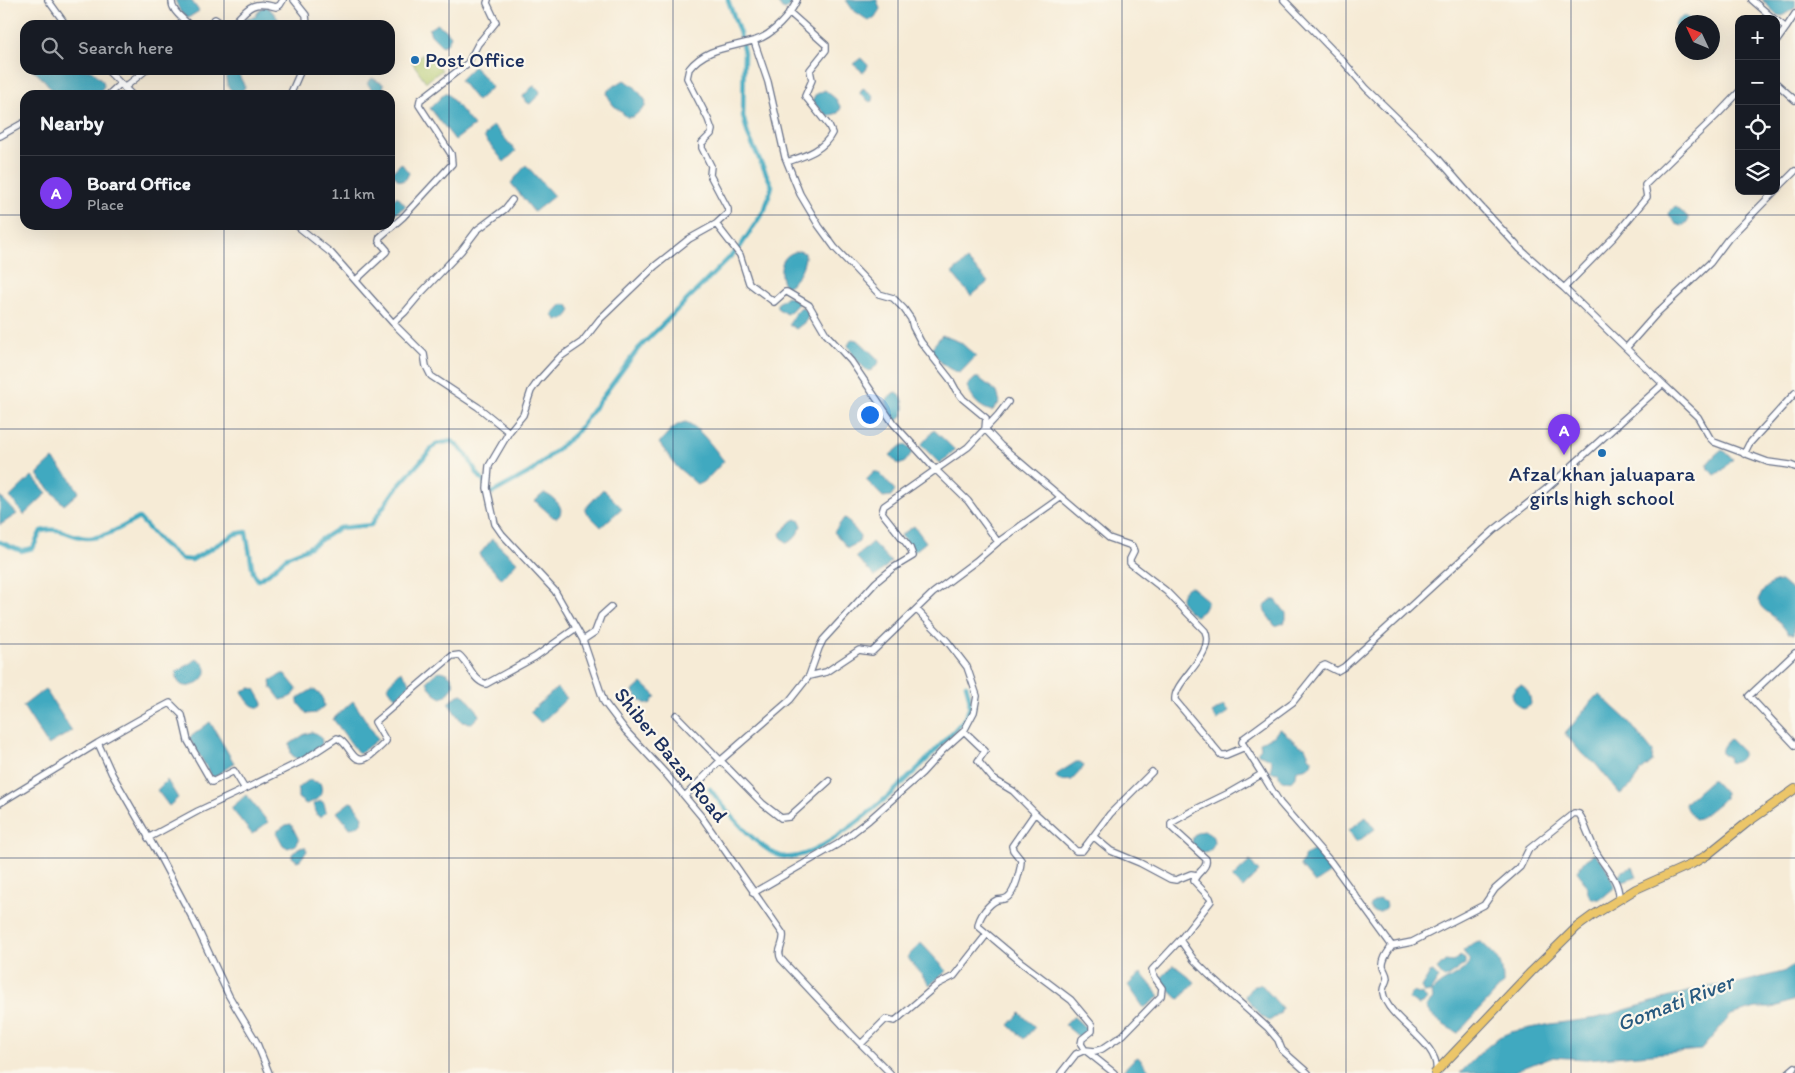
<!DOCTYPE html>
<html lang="en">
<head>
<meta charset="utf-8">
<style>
	:root { --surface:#171b24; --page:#20242c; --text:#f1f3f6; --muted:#9ea1a6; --line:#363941; --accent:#7c3aed }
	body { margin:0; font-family:Itim,sans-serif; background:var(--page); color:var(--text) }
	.controls { position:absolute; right:15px; top:15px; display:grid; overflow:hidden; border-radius:10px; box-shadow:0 5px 20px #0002 }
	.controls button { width:45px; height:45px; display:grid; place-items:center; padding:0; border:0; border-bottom:1px solid var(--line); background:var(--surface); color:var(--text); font:25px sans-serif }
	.compass { position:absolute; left:1675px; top:15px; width:45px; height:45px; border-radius:50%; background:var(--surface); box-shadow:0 5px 20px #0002; rotate:314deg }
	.you { position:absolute; left:869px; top:414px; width:18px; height:18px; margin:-12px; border:4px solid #fff; border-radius:50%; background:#1a73e8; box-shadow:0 0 0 8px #1a73e833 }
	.badge { display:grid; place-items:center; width:32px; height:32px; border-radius:50%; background:var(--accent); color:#fff; font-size:16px; font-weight:700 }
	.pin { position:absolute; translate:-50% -41px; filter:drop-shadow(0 1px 2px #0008) }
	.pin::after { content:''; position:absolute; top:26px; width:18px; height:15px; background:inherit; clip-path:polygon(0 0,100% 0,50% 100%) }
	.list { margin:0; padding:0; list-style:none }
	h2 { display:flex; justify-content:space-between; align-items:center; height:65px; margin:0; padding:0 20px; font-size:21px }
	h2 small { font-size:16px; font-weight:400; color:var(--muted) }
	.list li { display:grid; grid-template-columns:32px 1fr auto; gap:15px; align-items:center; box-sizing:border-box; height:75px; padding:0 20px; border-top:1px solid var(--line) }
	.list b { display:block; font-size:19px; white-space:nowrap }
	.list p { margin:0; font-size:16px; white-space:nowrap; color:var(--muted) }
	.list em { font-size:16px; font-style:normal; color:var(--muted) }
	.icon { flex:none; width:28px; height:28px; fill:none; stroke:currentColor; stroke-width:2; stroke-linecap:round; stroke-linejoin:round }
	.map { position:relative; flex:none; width:1795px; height:1073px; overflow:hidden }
	.search { position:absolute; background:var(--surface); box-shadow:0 5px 20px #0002; left:20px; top:20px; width:375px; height:55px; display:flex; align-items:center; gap:12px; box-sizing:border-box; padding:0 18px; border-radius:15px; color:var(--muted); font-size:19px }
	.panel { position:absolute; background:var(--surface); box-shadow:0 5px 20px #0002; left:20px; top:90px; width:375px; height:140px; border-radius:15px }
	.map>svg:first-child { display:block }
</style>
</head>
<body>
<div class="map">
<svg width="1795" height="1073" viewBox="0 0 1795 1073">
	<rect width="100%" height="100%" fill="#fbf7ec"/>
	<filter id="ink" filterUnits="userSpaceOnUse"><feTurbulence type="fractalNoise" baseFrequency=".02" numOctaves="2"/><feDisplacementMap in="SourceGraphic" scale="10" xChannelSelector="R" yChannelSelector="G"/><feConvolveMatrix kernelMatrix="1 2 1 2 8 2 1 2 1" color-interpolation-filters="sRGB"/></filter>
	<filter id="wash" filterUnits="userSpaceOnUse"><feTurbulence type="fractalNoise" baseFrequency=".0096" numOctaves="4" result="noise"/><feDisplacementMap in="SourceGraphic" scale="20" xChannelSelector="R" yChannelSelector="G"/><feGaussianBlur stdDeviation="1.12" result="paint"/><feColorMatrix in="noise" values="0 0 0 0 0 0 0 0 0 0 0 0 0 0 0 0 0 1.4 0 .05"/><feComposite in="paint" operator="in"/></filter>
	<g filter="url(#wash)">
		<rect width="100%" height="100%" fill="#f6ebd6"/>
		<path fill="#b2c86d" stroke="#667c66" d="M 427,51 L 442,70 L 426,82 L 412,62 Z"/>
		<path fill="#40a9c0" stroke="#2e6c8f" d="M 175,0 L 191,0 L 199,11 L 188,18 L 180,11 Z
			M 776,0 L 790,0 L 792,4 L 786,10 L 782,9 Z
			M 846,0 L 877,0 L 880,9 L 875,17 L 869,21 L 853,10 Z
			M 1762,0 L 1795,0 L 1795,8 L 1782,16 L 1777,15 Z
			M 265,6 L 271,10 L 283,25 L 242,25 L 246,18 L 255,17 L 260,9 Z
			M 1682,16 L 1686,16 L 1693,22 L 1682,22 L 1682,34 L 1674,25 Z
			M 437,24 L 445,29 L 451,36 L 447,44 L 442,46 L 431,35 L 429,29 Z
			M 861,58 L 868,65 L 866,70 L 863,72 L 853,64 Z
			M 474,66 L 492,87 L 477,101 L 460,80 Z
			M 33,70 L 92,70 L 103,81 L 104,86 L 98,95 L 56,95 L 45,81 Z
			M 233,73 L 238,73 L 245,87 L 242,91 L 237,93 C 229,90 226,85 226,77 Z
			M 372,78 L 383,84 L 384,90 L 380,93 L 373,91 L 367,83 Z
			M 624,80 L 634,86 L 646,101 L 645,107 L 633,117 L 627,117 L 613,105 L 607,94 L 608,90 Z
			M 535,86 L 540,91 L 539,95 L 530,104 L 525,101 L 523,96 L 532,87 Z
			M 863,88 L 874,96 L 873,101 L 870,102 L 861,95 L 860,93 Z
			M 825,90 L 836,99 L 841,108 L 838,113 L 828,116 L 812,102 L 815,95 Z
			M 446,92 L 474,126 L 455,140 L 430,108 Z
			M 493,125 L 516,151 L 504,162 L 484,137 Z
			M 401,163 L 409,173 L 406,179 L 402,181 L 398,180 L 392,172 Z
			M 526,165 L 554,196 L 534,212 L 511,183 Z
			M 397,196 L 406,206 L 394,214 L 390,208 L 390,203 Z
			M 1675,206 L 1688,217 L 1689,219 L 1687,223 L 1682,226 L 1676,224 L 1668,213 Z
			M 799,251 L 805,253 C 806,264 797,283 785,287 C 777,271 780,254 799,251 Z
			M 967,260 L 988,282 L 971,296 L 952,273 Z
			M 787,296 L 796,299 L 798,304 L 790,312 L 786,314 L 777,308 L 777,304 Z
			M 564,304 L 568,305 L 571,310 C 568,317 564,320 557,320 L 552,315 L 561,305 Z
			M 801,307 L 804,308 L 810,314 L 805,322 L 796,329 L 789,324 L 795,313 Z
			M 942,335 L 960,342 L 976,356 L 960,373 C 946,369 939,361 930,350 Z
			M 852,339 L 858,340 L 878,359 L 879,363 L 872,370 L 868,371 C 859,364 852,355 848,345 Z
			M 975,378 L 979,378 L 997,392 L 1000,402 L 992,411 C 979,408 971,398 967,386 Z
			M 897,392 C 906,400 907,414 897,421 L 891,418 L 886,401 L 893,393 Z
			M 685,422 C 697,424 716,451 724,461 L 707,479 L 698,485 L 677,467 L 659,443 C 667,434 673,425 685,422 Z
			M 934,430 L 955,450 L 940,464 L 921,445 Z
			M 902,445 L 906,445 L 913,451 L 905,462 L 899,465 L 890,455 Z
			M 1721,450 L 1726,452 L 1733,459 L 1722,471 L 1715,475 L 1708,469 L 1707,464 L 1715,455 Z
			M 53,459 L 70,478 L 79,492 L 64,505 L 38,476 L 38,473 Z
			M 874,472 L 878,472 L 895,490 L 891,496 L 883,497 L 866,480 Z
			M 32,476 L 47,493 L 24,515 L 10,497 Z
			M 603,489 L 622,508 L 601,527 L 584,510 Z
			M 544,493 C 553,497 568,508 557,518 L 553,517 L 535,501 Z
			M 0,496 L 17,514 L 0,525 Z
			M 844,518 L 847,519 L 860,536 L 859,542 L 848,548 L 834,532 Z
			M 796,519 L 800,521 L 802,526 L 794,539 L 787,543 L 781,537 L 780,533 L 792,521 Z
			M 914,526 L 926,542 L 914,552 L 901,535 Z
			M 492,539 L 517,562 L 502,579 L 479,555 Z
			M 872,542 L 891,562 L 875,577 L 856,557 Z
			M 1781,581 L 1795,593 L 1794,634 L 1788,633 C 1784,628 1780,622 1775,618 C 1765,609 1752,606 1764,590 C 1769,584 1773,582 1781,581 Z
			M 1190,586 L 1207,600 L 1207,603 L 1203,611 L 1196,616 C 1183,609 1173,595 1190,586 Z
			M 1271,600 L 1276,600 L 1286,613 L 1286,619 L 1284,623 L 1275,626 L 1265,612 L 1264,607 Z
			M 197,659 C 223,673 186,697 178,681 C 176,678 176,675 176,672 Z
			M 401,671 L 411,684 L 396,698 L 387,686 Z
			M 441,671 C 460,677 455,690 442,698 C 433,694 430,689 427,681 L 437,672 Z
			M 282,674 L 285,674 L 297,689 C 295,696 288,698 281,700 L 271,687 L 270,681 Z
			M 642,683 L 656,696 L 650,704 C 643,704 636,698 633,691 Z
			M 1521,685 C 1529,689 1530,696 1531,704 L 1524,709 C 1516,706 1513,700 1512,693 L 1515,688 Z
			M 251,688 L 255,689 L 263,703 L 261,707 C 251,709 246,699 242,691 Z
			M 557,688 L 567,698 L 541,723 L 530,712 Z
			M 45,689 L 72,731 L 48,745 L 23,706 Z
			M 313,689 L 322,696 L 324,706 L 316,713 L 307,714 L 298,703 L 298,698 Z
			M 463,694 L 477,710 L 479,716 L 472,723 L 462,722 L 448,703 L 458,695 Z
			M 1600,695 L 1629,722 L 1653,752 L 1652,762 L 1642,770 L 1630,787 L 1620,794 L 1594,762 L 1583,755 L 1565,734 L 1595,697 Z
			M 353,701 L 378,739 L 359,754 L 333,719 Z
			M 1224,705 L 1229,712 L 1217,720 L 1212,713 Z
			M 210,722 L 234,763 L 213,778 L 189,738 Z
			M 1279,729 C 1290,734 1292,744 1305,747 L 1309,756 L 1312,759 C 1312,769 1304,769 1297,770 L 1296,776 L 1293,781 C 1288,783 1283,780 1279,777 L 1279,773 L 1270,772 L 1272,762 L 1269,758 L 1258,754 L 1258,751 L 1261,748 L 1260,742 L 1274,736 Z
			M 312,732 C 319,734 322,736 322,744 C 315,752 308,758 297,759 L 291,754 L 290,744 L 305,734 Z
			M 1730,739 L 1743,752 C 1742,759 1736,764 1729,762 L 1728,756 L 1723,755 C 1719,749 1725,743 1730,739 Z
			M 1076,762 L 1080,762 L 1084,765 L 1083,768 L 1072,780 L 1061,781 L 1056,777 L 1057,774 Z
			M 167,780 L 178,798 L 169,806 L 157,790 Z
			M 309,780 L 320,783 C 325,795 317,801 306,804 L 298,798 L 298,788 Z
			M 1711,780 L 1713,780 L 1725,793 L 1725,798 L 1700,818 L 1695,819 L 1687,810 L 1685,805 L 1686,802 Z
			M 246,795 L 268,822 L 252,834 L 231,808 Z
			M 321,801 L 324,803 L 326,812 L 321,817 L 317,815 L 313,804 Z
			M 350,802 L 353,803 L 363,817 C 362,825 357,827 350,828 L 337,812 Z
			M 1366,817 L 1375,829 L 1357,842 L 1349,830 Z
			M 291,824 L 299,840 L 296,845 L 288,848 L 283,845 L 276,832 L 286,825 Z
			M1192 842a11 11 0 1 1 22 0a11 11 0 1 1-22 0Z
			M 305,847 L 307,851 L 300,860 L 297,861 L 292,857 L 292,854 L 298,848 Z
			M 1317,849 L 1330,873 L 1315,883 L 1300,865 L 1304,860 L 1304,856 Z
			M 1594,854 C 1605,861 1610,875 1615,887 L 1601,899 C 1584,900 1590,890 1584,881 C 1582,877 1579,875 1577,871 L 1585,860 Z
			M 1250,861 L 1259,872 L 1243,888 L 1232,878 Z
			M 1633,867 L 1637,877 L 1620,883 L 1617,878 L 1622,871 Z
			M 1380,899 L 1385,902 L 1386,907 L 1380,912 L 1373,912 L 1370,907 L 1372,903 Z
			M 1481,942 C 1498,958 1503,960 1503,984 L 1458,1033 C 1447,1027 1431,1019 1426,1007 L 1433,999 L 1432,992 C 1441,979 1461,977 1470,961 L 1463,951 L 1473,943 Z
			M 921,943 L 947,971 L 930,985 L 907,957 Z
			M 1460,956 L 1465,959 L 1465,964 L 1447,977 L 1444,978 L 1437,969 L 1445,961 L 1454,962 Z
			M 1795,964 L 1795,1000 L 1772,1008 L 1756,1008 L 1731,1015 L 1701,1050 L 1586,1059 L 1551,1057 L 1510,1073 L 1460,1073 L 1481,1052 L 1499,1037 L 1511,1032 L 1551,1024 L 1597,1018 L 1705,987 L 1738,983 L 1783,972 Z
			M 1174,965 L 1195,982 L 1180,999 L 1177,998 L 1159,980 Z
			M 1433,972 L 1439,978 L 1430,992 L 1424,993 L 1422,987 L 1430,973 Z
			M 1141,973 L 1160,996 L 1144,1008 L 1128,985 Z
			M 1261,984 L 1282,1008 L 1280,1014 L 1269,1021 L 1261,1016 L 1245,996 L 1252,987 Z
			M 1412,992 L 1423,995 L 1427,999 L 1423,1004 L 1419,1005 L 1408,999 Z
			M 1020,1013 L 1035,1027 L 1024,1039 L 1009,1025 Z
			M 1073,1017 L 1074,1017 L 1087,1029 L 1080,1038 L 1065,1025 Z
			M 1138,1057 L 1152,1073 L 1121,1073 L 1133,1060 Z"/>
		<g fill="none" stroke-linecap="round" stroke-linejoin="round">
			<path stroke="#40a9c0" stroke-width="4.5" d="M 0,542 L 21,551 L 33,548 L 41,531 C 62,526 70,537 87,538 C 104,539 125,525 139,518 L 161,542 L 181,559 L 192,560 L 235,534 L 246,532 L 253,572 L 258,580 L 269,573 L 288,556 L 308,548 L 339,528 L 371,525 L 394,491 L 436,444 L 452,441 L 466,454 L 477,473 L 492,493 L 532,471 L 575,434 L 638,349 L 740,247 L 765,209 L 772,186 L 748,135 L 743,116 L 744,53 L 740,34 L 728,0
				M 710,789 C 724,808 761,854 785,857 C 826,862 920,768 947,738 C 954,730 963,723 967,714 C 972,705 969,695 966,685"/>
		</g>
	</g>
	<g filter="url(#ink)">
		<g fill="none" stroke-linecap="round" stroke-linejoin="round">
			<defs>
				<path id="minor" d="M 48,0 L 66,25
					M 172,0 C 171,11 182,17 189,25
					M 294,0 L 306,15 L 307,25
					M 797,0 C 790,16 772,35 756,40 C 731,48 706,47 689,69 L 687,78 L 708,119 L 712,130 L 711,134 L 702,143 L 702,148 L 711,166 L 710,175 L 728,209 L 728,213 L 716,224 L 740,255 L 749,283 L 774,302 L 785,292 L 787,292 L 809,305 L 826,334 L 851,361 L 893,423 L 933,467 L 968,501 L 998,542
					M 1284,0 L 1342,60 L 1366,88 L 1436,156 L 1470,195 L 1520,249 L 1564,288 L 1663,384 L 1545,490 L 1494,530 L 1344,667 L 1337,671 L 1325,665 L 1321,667 L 1293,702 L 1244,738 L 1242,742 L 1243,744 L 1262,774 L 1229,793 L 1192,811 L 1171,823 L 1171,827 L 1206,859 C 1208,869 1196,872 1194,881 L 1210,898 L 1211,901 L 1180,940 L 1194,960 L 1209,975 L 1268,1028 L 1278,1040 L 1282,1050 L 1308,1073
					M 1752,0 L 1774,19
					M 1776,20 L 1786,28 L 1776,42
					M 207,25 L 215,19 L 224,25
					M 232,25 C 248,8 251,0 276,7 L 280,5 L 283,0
					M 1786,28 L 1795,14
					M 754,41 L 768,82 L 785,157 L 800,194 L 819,226 L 835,248 L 879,294 L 893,298 L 904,309 L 911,319 L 913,327 L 921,342 L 950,379 L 956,390 L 963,399 L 986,418 L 985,429 L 1000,445 L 1109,538 L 1132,546 L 1134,551 L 1130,559 L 1130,563 L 1166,591 L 1205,631 C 1216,655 1173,681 1175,700 L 1221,755 L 1226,755 L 1245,747
					M 107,70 L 132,95
					M 1776,83 L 1795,100
					M 124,88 L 146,70
					M 108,95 L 120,84
					M 290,95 L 301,70
					M 0,136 L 25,122
					M 787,162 C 804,156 823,151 832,133 L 829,126 L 805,96 L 812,80 L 810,70 L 826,50 L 826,45 L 789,12
					M 1776,190 L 1795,171
					M 716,224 L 689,239 L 655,266 L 600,319 L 582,342 L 560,357 L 538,381 L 531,391 L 523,415 L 509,432 L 489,466 L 487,488 L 495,524 L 502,534 L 555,591 L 583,640 L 604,702 L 626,731 L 666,774 L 701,816 L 783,934 C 785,944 776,950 781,959 L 851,1034 L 890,1073
					M 296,225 L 331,253 L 393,323 L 424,354 L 426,366 L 431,376 L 478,407 L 509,432
					M 356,280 L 386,252 L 387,250 L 379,241 L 380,237 L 403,217 L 452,164 L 451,154 L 419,105 L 420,100 L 468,63 L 478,44 L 496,22 L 487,3 L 488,0
					M 1564,288 L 1614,237 L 1647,197 L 1645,185 L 1719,113 L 1739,92
					M 393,323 L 405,312 L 421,293 L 461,251 L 477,230 L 505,209 L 512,200
					M 1627,347 L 1658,312 L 1710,263 L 1728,239 L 1775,191
					M 1663,384 L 1698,417 L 1710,438 L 1714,442 L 1768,462 L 1790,465 L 1795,467
					M 1744,454 L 1749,444 L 1795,393
					M 583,640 L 595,632 L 601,616 L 611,607
					M 1795,653 L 1749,696 L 1795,745
					M 809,676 L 819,648 L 823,640 L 876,582 L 893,568 L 913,556 L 910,548 L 884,515 L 882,512 L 884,506 L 968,447 L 998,415 L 1008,402
					M 676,715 L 763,804 L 781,818 L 789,817 L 829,781
					M 964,731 L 985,751 L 978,761 L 993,779 L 1013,791 L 1035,813 L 1012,846 L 1013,850 L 1021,860 C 1021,868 1015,892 1008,897 C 1005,900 1001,899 997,900 C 988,904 979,917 978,926 L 1022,963 L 1071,1000 L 1092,1025 L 1092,1031 L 1082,1039 L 1081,1044 L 1085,1050 L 1114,1073
					M 98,743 L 151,713 L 170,703 L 182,715 L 188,741 L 211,781 L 212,782 L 234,771 L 245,789 L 302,761 L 337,738 C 351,743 352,770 371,755 C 377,750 382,746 386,741 L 375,722 L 452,656 L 459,655 C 469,663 473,681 486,684 L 535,657 L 576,628
					M 1262,774 L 1280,803 L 1331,862 L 1392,946 C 1388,952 1382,959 1383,967 C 1384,971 1387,974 1387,978 C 1386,984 1382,987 1383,993 C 1388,1021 1441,1042 1436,1072
					M 685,796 L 720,761 L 790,700 L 809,676 L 826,672 L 859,650 L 872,652 L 933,593 L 976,561 L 998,542 L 1060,498
					M 0,803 L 98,743 L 112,774 L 161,859 L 194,921 L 229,996 L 256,1041 L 269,1073
					M 1035,813 L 1071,846 L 1076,851 L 1082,851 L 1110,814 L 1152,772
					M 1093,836 L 1111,851 L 1140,863 L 1170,879 L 1176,880 L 1191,874 L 1197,875
					M 148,838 L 198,811 L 245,789
					M 753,893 L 838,844 L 869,820 L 922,773 L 943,750 L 964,731 L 974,712 L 977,696 L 967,667 L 947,641 L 917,610
					M 1392,946 L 1412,942 L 1484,905 L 1495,889 L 1520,867 L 1529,849 L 1574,813 L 1579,814 L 1581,817 C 1586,828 1590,839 1595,850 C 1603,866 1620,879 1619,899
					M 861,1044 L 886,1019 L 895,1021 L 938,984 L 954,976 L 987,934
					M 1061,1073 L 1076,1054 L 1085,1050 L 1095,1051 L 1102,1049 L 1123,1035 L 1161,996 L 1162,988 L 1154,977 L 1152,970 L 1180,940
					M 1788,1073 L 1795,1067"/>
				<path id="major" d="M 1435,1073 L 1531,972 L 1577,927 L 1592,916 L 1636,889 L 1692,864 L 1707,855 L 1748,822 L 1795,789"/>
			</defs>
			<use href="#minor" stroke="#687188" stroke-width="8"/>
			<use href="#major" stroke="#687188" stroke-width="10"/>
			<use href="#minor" stroke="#fff" stroke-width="5.5"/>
			<use href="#major" stroke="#ecc669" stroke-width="8"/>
		</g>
	</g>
	<path fill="none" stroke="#1b2f5e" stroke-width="1" stroke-opacity="0.55" d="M 224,0 L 224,25M 449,0 L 449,1073M 673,0 L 673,1073M 898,0 L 898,1073M 1122,0 L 1122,1073M 1346,0 L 1346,1073M 1571,0 L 1571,1073M 224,70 L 224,95M 0,215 L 25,215M 390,215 L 1795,215M 224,225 L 224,1073M 0,429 L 1795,429M 0,644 L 1795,644M 0,858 L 1795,858"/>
	<g fill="#1f6fb2" stroke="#fbf7ec" stroke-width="2">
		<circle cx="415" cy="60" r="5"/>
		<circle cx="1602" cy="453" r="5"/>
	</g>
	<g text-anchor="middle" stroke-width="4.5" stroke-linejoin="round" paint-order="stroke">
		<g font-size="21" fill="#1b2f5e" stroke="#fbf7ec" text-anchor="start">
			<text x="425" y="67">Post Office</text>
			<text x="1602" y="481" text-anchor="middle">Afzal khan jaluapara<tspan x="1602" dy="24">girls high school</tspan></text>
		</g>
		<g font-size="21" fill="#1b2f5e" stroke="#fbf7ec">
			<text transform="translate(671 755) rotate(51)" y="7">Shiber Bazar Road</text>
		</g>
		<g font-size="22" font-style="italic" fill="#285a80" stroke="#fbf7ec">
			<text transform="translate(1675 1002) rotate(-21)" y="8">Gomati River</text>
		</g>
	</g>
</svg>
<div class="controls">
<button>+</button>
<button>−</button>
<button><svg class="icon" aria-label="locate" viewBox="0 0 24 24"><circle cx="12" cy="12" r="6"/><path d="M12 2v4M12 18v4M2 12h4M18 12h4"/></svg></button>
<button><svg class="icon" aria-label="layers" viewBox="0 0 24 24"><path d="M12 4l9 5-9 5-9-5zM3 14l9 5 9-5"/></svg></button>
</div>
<svg class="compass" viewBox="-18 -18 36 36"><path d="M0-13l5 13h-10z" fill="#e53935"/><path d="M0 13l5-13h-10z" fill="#9ea1a6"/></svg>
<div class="you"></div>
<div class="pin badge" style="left:1564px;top:455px">A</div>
<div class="search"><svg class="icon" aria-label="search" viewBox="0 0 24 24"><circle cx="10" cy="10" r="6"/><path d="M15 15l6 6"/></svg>Search here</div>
<section class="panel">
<h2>Nearby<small></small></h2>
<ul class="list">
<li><span class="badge">A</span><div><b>Board Office</b><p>Place</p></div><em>1.1 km</em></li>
</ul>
</section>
</div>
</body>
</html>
